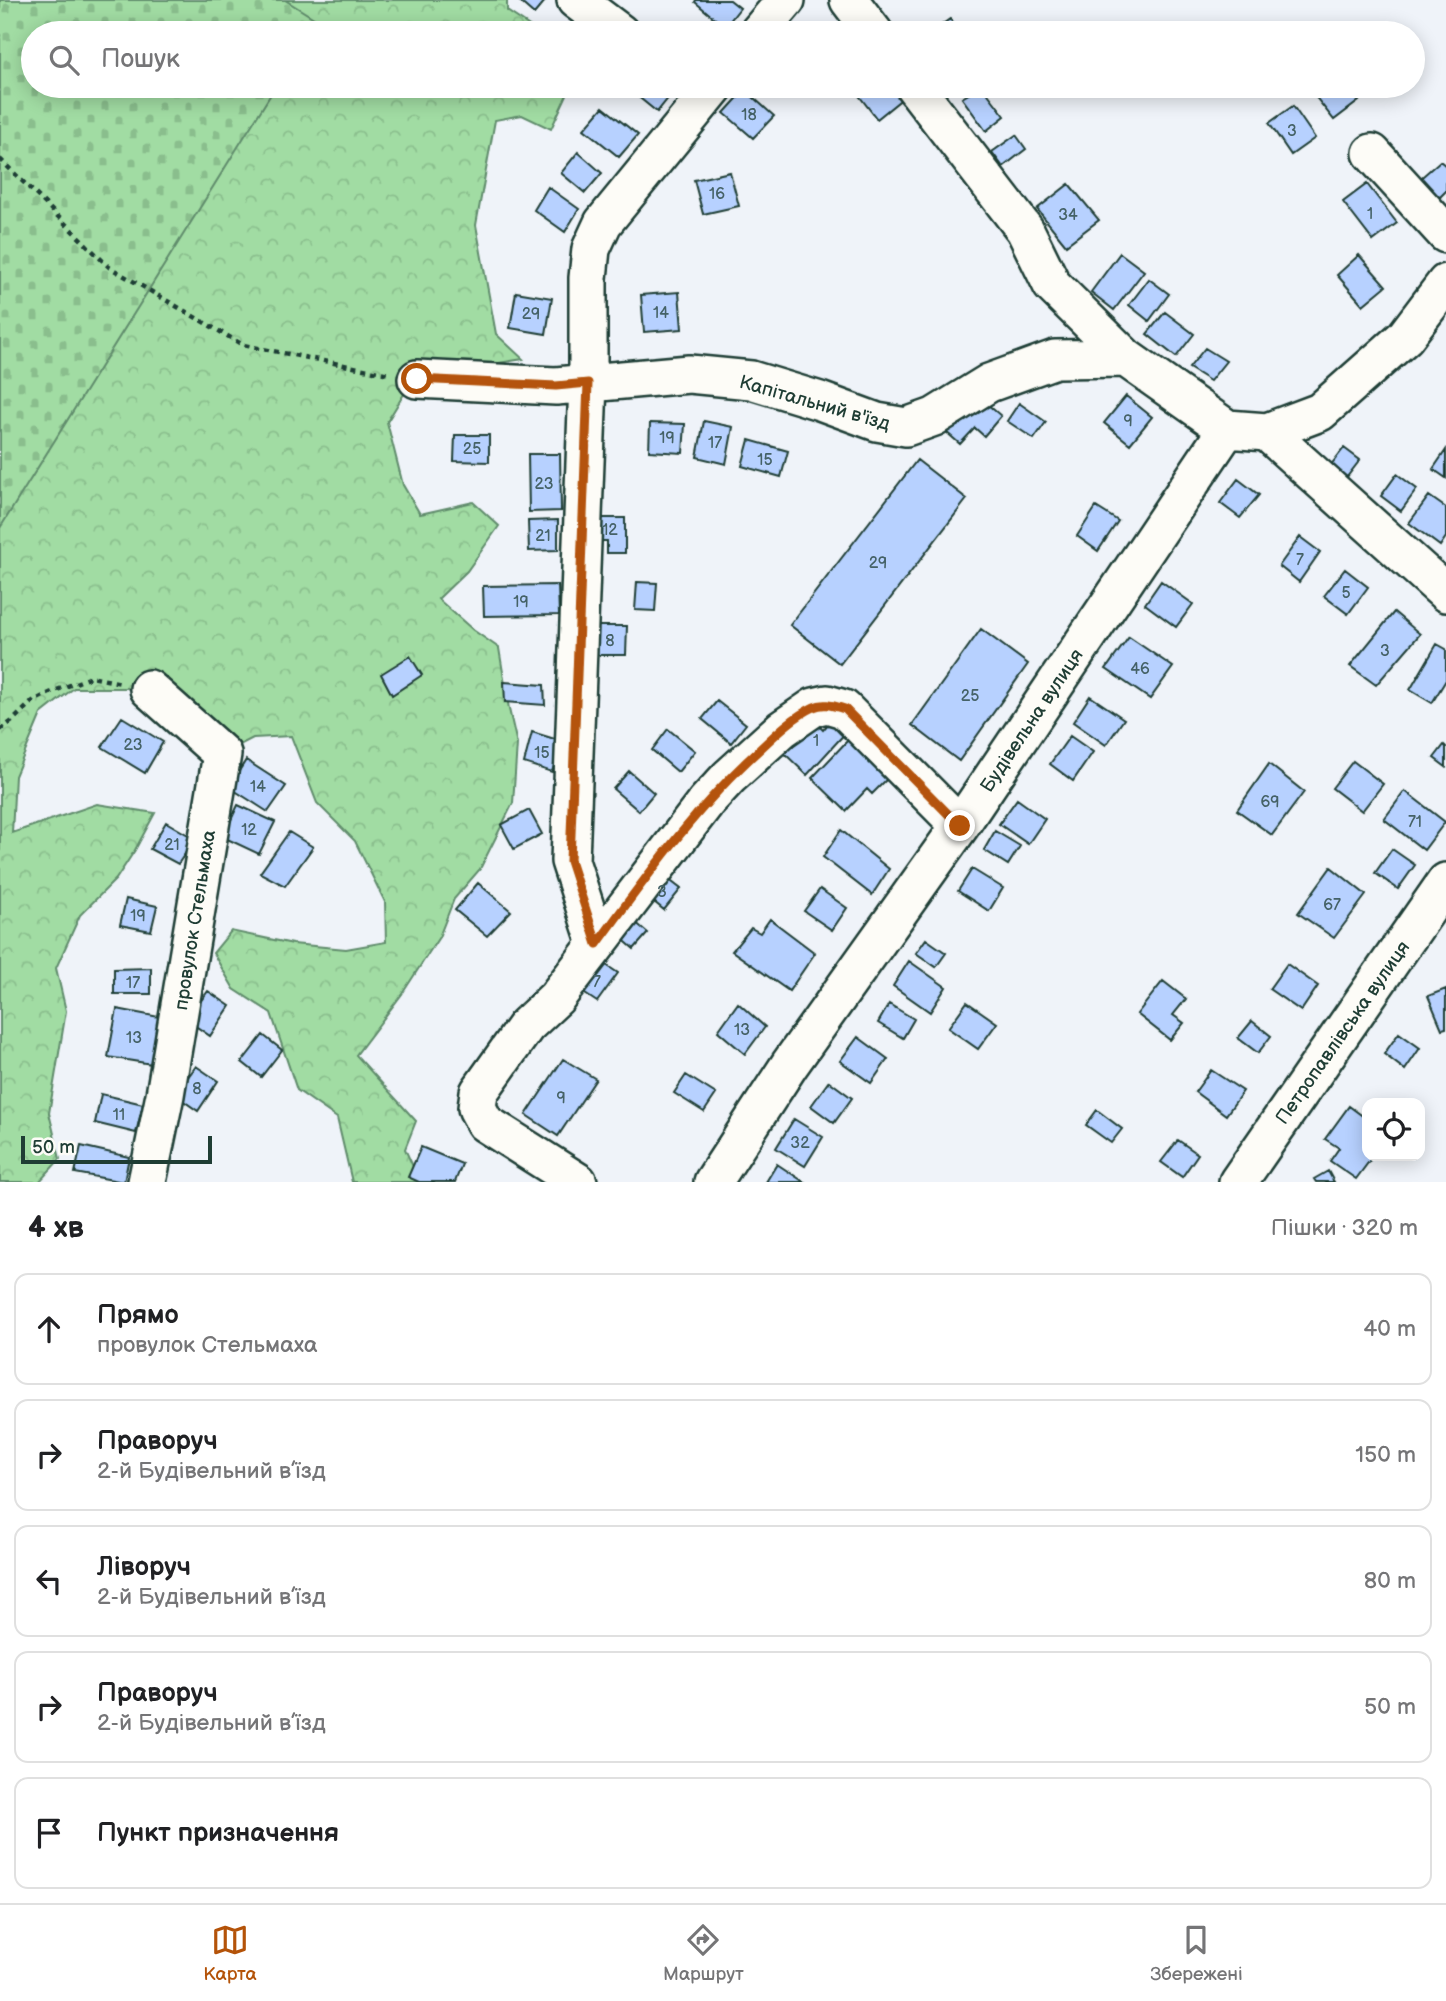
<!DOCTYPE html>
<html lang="uk">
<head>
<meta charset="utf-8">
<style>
	:root { --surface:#fff; --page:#f2f2f2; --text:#202124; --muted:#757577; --line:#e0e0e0; --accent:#b45309 }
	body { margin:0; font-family:"Balsamiq Sans",sans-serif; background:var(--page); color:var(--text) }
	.controls { position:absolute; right:21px; bottom:21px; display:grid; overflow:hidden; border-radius:14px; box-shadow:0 4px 18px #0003 }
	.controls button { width:63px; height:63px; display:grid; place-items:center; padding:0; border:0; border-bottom:2px solid var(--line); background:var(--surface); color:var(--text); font:35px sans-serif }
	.scale { position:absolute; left:21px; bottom:18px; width:191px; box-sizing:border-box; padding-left:7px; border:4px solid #1f3d34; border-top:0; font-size:19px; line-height:24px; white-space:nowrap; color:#1f3d34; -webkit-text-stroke:5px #fdfcf7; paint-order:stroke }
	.stop { position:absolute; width:21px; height:21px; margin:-16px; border:5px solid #b45309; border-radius:50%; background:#fff }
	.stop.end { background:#b45309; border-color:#fff; box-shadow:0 2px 7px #0008 }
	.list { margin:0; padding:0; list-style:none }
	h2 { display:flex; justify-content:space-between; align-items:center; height:91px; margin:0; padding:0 28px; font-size:30px }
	h2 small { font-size:23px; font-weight:400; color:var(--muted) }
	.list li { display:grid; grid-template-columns:46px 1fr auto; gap:21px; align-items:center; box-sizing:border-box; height:112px; margin:0 14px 14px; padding:0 14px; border:2px solid var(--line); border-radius:14px }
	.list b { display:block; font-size:26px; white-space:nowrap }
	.list p { margin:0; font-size:23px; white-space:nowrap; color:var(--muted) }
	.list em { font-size:23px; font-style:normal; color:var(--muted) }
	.icon { flex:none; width:38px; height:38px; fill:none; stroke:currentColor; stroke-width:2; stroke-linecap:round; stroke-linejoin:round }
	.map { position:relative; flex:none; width:1446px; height:1182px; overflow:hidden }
	.search { position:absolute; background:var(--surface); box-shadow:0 4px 18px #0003; left:21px; right:21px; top:21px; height:77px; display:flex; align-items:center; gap:18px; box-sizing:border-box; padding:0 24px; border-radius:38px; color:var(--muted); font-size:26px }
	.sheet { height:721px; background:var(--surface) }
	nav { display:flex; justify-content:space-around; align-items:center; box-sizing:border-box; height:98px; border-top:2px solid var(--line); background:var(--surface); font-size:19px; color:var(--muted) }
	nav a { display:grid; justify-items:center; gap:4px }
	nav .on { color:var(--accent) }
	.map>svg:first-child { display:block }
</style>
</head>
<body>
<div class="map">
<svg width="1446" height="1182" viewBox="0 0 1446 1182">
	<defs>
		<pattern id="forest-crowns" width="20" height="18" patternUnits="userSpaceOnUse" patternTransform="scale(1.75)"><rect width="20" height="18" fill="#a1dca3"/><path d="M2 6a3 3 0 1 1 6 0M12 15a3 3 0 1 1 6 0" fill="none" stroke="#8abe8d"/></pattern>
		<pattern id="cemetery-stones" width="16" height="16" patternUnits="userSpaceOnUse" patternTransform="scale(1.75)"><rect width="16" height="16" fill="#a1dca3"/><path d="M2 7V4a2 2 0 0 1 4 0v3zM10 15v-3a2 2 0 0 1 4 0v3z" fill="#8abe8d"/></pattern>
	</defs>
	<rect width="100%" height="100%" fill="#eff3f9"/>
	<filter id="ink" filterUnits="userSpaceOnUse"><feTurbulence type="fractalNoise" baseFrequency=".0143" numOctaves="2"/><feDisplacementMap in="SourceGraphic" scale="14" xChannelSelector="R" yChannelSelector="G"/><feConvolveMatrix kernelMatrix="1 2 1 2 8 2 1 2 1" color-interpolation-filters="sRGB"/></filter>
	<g filter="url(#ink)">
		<path fill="url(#forest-crowns)" stroke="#608c6c" stroke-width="2" d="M 0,0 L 507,0 L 507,11 L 540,33 L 33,33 L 33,86 L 571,86 L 551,129 L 522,115 L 495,120 L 476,225 L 496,334 L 523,359 L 475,367 L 407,389 L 387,422 L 403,485 L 420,514 L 473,502 L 499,526 L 467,571 L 438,599 L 473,630 L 499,648 L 509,709 L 517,744 L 513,803 L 480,869 L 454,899 L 439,937 L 402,994 L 356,1055 L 416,1121 L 405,1149 L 420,1182 L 352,1182 L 337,1118 L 297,1090 L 271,1013 L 234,989 L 213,953 L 231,931 L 293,944 L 346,949 L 386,942 L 385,902 L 355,841 L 317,803 L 291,736 L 253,738 L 222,754 L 127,688 L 74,688 L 41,714 L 15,776 L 12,833 L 97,804 L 155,813 L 135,850 L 116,879 L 80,915 L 56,968 L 66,1011 L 49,1113 L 60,1159 L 39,1182 L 0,1182 Z"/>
		<path fill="url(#cemetery-stones)" stroke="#608c6c" stroke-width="2" d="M 0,0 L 285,0 L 317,20 L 309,33 L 33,33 L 33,86 L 276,86 L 0,528 Z"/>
		<path fill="#b7d1ff" stroke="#1f3d34" stroke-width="2" d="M 518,0 L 546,0 L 534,14 Z
			M 696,0 L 730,0 L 740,8 L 725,27 L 695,2 Z
			M 950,19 L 960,33 L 930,33 Z
			M 625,86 L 675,86 L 677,87 L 657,112 Z
			M 866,86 L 895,86 L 904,97 L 877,119 L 857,93 Z
			M 982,86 L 1005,116 L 986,131 L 962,98 Z
			M 1307,86 L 1347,86 L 1359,101 L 1334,120 Z
			M 1368,86 L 1394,86 L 1376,98 Z
			M 745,90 L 774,116 L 753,138 L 724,113 Z
			M 1293,106 L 1315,138 L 1291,155 L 1269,123 Z
			M 603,107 L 638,135 L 619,157 L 584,129 Z
			M 1016,135 L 1026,149 L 1003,167 L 992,152 Z
			M 578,152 L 602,173 L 585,193 L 561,173 Z
			M 1440,161 L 1446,166 L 1446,191 L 1434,203 L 1415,183 Z
			M 730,172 L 739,206 L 703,214 L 694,180 Z
			M 1069,184 L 1099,220 L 1066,245 L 1037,209 Z
			M 1367,184 L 1397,223 L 1373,241 L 1343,202 Z
			M 548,187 L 579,209 L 565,232 L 534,210 Z
			M 1120,253 L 1144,271 L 1114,310 L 1091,292 Z
			M 1359,255 L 1386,286 L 1363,305 L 1337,275 Z
			M 1149,279 L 1169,294 L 1149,321 L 1129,305 Z
			M 516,292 L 552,298 L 546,334 L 510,328 Z
			M 679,292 L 682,329 L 644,332 L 641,295 Z
			M 1165,312 L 1194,334 L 1176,357 L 1147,334 Z
			M 1205,348 L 1226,361 L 1210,381 L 1189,368 Z
			M 1126,396 L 1152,417 L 1130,444 L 1104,423 Z
			M 979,397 L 1001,416 L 984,436 L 975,428 L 960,444 L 945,431 Z
			M 1019,403 L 1046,422 L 1034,439 L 1007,421 Z
			M 704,421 L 733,427 L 726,464 L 697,457 Z
			M 650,423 L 685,424 L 683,453 L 649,451 Z
			M 455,435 L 489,435 L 489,462 L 454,461 Z
			M 749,440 L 788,451 L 781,477 L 742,466 Z
			M 1344,448 L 1360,460 L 1343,482 L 1327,470 Z
			M 1446,450 L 1446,478 L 1433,469 Z
			M 528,454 L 560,454 L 561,511 L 529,512 Z
			M 917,460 L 967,499 L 840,664 L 790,625 Z
			M 1397,474 L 1417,489 L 1401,511 L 1381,496 Z
			M 1238,479 L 1259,495 L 1240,518 L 1220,503 Z
			M 1429,496 L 1446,508 L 1446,537 L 1440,546 L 1409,523 Z
			M 1096,507 L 1118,521 L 1098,551 L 1077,536 Z
			M 595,518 L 625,518 L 625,553 L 607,553 L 607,541 L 595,541 Z
			M 558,520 L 558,550 L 529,551 L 528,521 Z
			M 1300,537 L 1320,552 L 1299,582 L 1279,566 Z
			M 1345,569 L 1368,587 L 1348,614 L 1324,596 Z
			M 1161,581 L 1193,604 L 1176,627 L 1145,604 Z
			M 637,582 L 657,583 L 655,611 L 635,610 Z
			M 558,585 L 559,615 L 484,616 L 483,586 Z
			M 1394,612 L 1420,634 L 1376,685 L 1350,666 Z
			M 594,626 L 627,626 L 626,655 L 594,655 Z
			M 981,629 L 1028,664 L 959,761 L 912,725 Z
			M 1129,637 L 1173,667 L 1150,699 L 1106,669 Z
			M 1437,644 L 1446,649 L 1446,680 L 1432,703 L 1410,690 Z
			M 410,656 L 422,675 L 392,695 L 381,674 Z
			M 504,682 L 544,685 L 545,705 L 505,702 Z
			M 1090,696 L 1124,719 L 1106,745 L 1073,722 Z
			M 717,701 L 746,724 L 731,743 L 702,719 Z
			M 835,716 L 849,729 L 807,775 L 782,751 L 812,719 L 823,730 Z
			M 122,717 L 163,742 L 145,773 L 102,747 Z
			M 668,729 L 695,751 L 678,772 L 652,750 Z
			M 532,732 L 561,741 L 552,772 L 524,763 Z
			M 1070,736 L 1093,752 L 1073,781 L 1050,764 Z
			M 849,739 L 889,777 L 872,794 L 867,789 L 846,811 L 812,778 Z
			M 1444,745 L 1446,747 L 1446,767 L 1434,758 Z
			M 246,760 L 286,786 L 268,812 L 229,787 Z
			M 1353,761 L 1383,784 L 1362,811 L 1332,788 Z
			M 1269,764 L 1304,792 L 1272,835 L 1237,810 Z
			M 629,771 L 654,793 L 639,811 L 613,789 Z
			M 1405,791 L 1445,822 L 1424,850 L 1384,819 Z
			M 1017,799 L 1045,819 L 1028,844 L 999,824 Z
			M 238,805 L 275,822 L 259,854 L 223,837 Z
			M 529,810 L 542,834 L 514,849 L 501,825 Z
			M 166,822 L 195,839 L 178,864 L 150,849 Z
			M 841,830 L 889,869 L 872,895 L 823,857 Z
			M 995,831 L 1020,846 L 1008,865 L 984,850 Z
			M 289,832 L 313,847 L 285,886 L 260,873 Z
			M 1392,849 L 1415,865 L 1398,889 L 1375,873 Z
			M 1331,867 L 1366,895 L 1334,938 L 1298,913 Z
			M 972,869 L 1003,888 L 989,911 L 958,891 Z
			M 659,872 L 681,889 L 664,910 L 643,893 Z
			M 478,883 L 511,911 L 487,936 L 455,910 Z
			M 820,889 L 847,908 L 832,930 L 804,911 Z
			M 126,899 L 157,906 L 151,931 L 120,925 Z
			M 626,914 L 648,933 L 634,949 L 612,930 Z
			M 770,919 L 815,953 L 789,991 L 732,951 L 751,928 L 760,933 Z
			M 926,939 L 946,953 L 936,967 L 916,953 Z
			M 597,959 L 618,973 L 597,1002 L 576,988 Z
			M 909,961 L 946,987 L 930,1012 L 893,986 Z
			M 1287,964 L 1318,986 L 1301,1011 L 1269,989 Z
			M 151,968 L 151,994 L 114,994 L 114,969 Z
			M 1163,981 L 1186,999 L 1173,1015 L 1184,1023 L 1170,1040 L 1137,1014 Z
			M 1446,989 L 1446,1028 L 1442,1029 L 1428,996 Z
			M 208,991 L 230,1006 L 210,1036 L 187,1020 Z
			M 967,1002 L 997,1023 L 978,1049 L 948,1028 Z
			M 738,1003 L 765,1027 L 745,1054 L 718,1031 Z
			M 889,1004 L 914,1019 L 903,1038 L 878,1023 Z
			M 117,1009 L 159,1017 L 152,1064 L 108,1057 Z
			M 1252,1021 L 1271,1036 L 1258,1053 L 1238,1038 Z
			M 1399,1033 L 1420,1048 L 1405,1070 L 1384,1054 Z
			M 263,1035 L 282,1050 L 261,1077 L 242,1062 Z
			M 858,1037 L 888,1059 L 871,1083 L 840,1061 Z
			M 563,1059 L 596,1079 L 558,1136 L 526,1115 Z
			M 196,1066 L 218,1081 L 198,1111 L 175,1095 Z
			M 1211,1070 L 1243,1091 L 1226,1115 L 1195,1092 Z
			M 686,1075 L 716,1094 L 704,1112 L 674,1093 Z
			M 829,1081 L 852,1098 L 834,1123 L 811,1106 Z
			M 101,1094 L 143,1104 L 136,1133 L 95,1123 Z
			M 1349,1106 L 1364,1117 L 1367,1112 L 1367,1156 L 1373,1156 L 1356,1179 L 1330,1161 L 1339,1148 L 1325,1139 Z
			M 1097,1110 L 1122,1129 L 1111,1143 L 1086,1125 Z
			M 794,1119 L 823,1137 L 805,1166 L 776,1148 Z
			M 1178,1140 L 1198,1154 L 1182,1177 L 1161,1162 Z
			M 81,1146 L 129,1157 L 124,1182 L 75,1173 Z
			M 421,1147 L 462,1164 L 455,1182 L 419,1182 L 408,1177 Z
			M 777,1164 L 804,1182 L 766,1182 Z
			M 1328,1171 L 1334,1182 L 1316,1182 L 1314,1179 Z"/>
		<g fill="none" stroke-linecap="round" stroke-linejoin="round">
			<defs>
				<path id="minor" d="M 576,0 L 620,33
					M 849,0 L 874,33
					M 758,33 L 786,0
					M 914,86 L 1025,230 L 1052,285 L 1126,358
					M 1372,153 L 1446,234
					M 417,379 L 556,386 L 689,374 L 751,380 L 820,401 L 877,422 L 906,427 L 934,417 L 989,383 L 1055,359 L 1126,358 L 1227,429 L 1267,432 L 1446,593
					M 1267,432 L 1320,412 L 1405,337 L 1446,283
					M 597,944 L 570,861 L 588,383 L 588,278 L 591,249 L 603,223 L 715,86
					M 147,1182 L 165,1095 L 222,754 L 149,689
					M 578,1182 L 485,1123 L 477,1108 L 479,1092 L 526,1026 L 556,998 L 706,802 L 729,777 L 782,729 L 814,707 L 827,704 L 844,709 L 960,826
					M 713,1182 L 790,1064 L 960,826 L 1227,429
					M 1238,1182 L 1446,882"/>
			</defs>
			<use href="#minor" stroke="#1f3d34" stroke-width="42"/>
			<path stroke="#1f3d34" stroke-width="4.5" stroke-dasharray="5 5" stroke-linecap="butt" d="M 0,159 L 109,267 L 243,345 L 389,374
				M 0,730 L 11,722 L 33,701 L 52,692 L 91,677 L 121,683"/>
			<use href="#minor" stroke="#fdfcf7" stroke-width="37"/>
		</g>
	</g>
	<g fill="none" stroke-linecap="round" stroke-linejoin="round" filter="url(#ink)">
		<path stroke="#b45309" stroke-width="9" d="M 417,379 L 556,386 L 588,383 L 570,861 L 597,944 C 647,876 696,807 759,750 C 775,735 793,717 814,707 C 824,702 834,706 845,709 L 960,826"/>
	</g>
	<g text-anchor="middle" stroke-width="5" stroke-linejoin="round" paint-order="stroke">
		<g font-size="16" fill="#456267">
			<text x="749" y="120">18</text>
			<text x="1292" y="136">3</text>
			<text x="717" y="199">16</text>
			<text x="1370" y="219">1</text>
			<text x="1068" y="220">34</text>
			<text x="661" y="318">14</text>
			<text x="531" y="319">29</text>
			<text x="1128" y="426">9</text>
			<text x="667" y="443">19</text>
			<text x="715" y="448">17</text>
			<text x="472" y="454">25</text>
			<text x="765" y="465">15</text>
			<text x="544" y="489">23</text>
			<text x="610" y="535">12</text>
			<text x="543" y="541">21</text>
			<text x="1300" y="565">7</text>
			<text x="878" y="568">29</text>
			<text x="1346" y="598">5</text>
			<text x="521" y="607">19</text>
			<text x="610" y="646">8</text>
			<text x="1385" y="656">3</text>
			<text x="1140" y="674">46</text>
			<text x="970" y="701">25</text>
			<text x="816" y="746">1</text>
			<text x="133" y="750">23</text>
			<text x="542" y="758">15</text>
			<text x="258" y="792">14</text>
			<text x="1270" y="807">69</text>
			<text x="1415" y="827">71</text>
			<text x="249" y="835">12</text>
			<text x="172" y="850">21</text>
			<text x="662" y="897">3</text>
			<text x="1332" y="910">67</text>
			<text x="138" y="921">19</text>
			<text x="597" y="987">7</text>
			<text x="133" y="988">17</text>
			<text x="742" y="1035">13</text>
			<text x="134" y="1043">13</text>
			<text x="197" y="1094">8</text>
			<text x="561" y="1103">9</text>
			<text x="119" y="1120">11</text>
			<text x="800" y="1148">32</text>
		</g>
		<g font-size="19" fill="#1f3d34" stroke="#fdfcf7">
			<text transform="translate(815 402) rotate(16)" y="7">Капітальний в'їзд</text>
			<text transform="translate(1031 720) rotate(-56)" y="7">Будівельна вулиця</text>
			<text transform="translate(194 920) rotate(-81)" y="7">провулок Стельмаха</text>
			<text transform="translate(1342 1032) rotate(-55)" y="7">Петропавлівська вулиця</text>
		</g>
	</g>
</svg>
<div class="controls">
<button><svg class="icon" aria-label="locate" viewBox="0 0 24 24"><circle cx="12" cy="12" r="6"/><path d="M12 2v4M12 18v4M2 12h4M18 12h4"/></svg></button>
</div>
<div class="scale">50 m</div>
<div class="stop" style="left:417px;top:379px"></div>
<div class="stop end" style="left:960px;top:826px"></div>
<div class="search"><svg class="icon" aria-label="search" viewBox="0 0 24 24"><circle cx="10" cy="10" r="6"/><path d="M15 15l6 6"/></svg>Пошук</div>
</div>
<section class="sheet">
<h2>4 хв<small>Пішки · 320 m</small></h2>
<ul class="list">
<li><svg class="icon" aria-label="ahead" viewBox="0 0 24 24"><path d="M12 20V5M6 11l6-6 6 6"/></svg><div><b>Прямо</b><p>провулок Стельмаха</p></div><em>40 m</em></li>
<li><svg class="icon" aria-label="right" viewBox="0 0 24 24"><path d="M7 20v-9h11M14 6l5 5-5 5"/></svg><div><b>Праворуч</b><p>2-й Будівельний в’їзд</p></div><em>150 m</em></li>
<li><svg class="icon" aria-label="left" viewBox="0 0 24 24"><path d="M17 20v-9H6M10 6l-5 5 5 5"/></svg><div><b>Ліворуч</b><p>2-й Будівельний в’їзд</p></div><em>80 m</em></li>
<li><svg class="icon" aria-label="right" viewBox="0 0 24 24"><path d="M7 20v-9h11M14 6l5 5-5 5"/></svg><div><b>Праворуч</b><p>2-й Будівельний в’їзд</p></div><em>50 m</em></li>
<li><svg class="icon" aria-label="arrive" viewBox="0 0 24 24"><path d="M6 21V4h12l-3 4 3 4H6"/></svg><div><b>Пункт призначення</b></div></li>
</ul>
</section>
<nav>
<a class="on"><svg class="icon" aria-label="map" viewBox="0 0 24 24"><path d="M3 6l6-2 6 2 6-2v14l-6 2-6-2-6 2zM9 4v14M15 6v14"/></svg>Карта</a>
<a><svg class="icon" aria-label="directions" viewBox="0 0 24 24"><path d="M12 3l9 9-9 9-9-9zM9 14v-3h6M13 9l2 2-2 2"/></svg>Маршрут</a>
<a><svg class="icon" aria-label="saved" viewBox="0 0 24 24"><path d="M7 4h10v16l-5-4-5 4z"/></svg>Збережені</a>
</nav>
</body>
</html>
